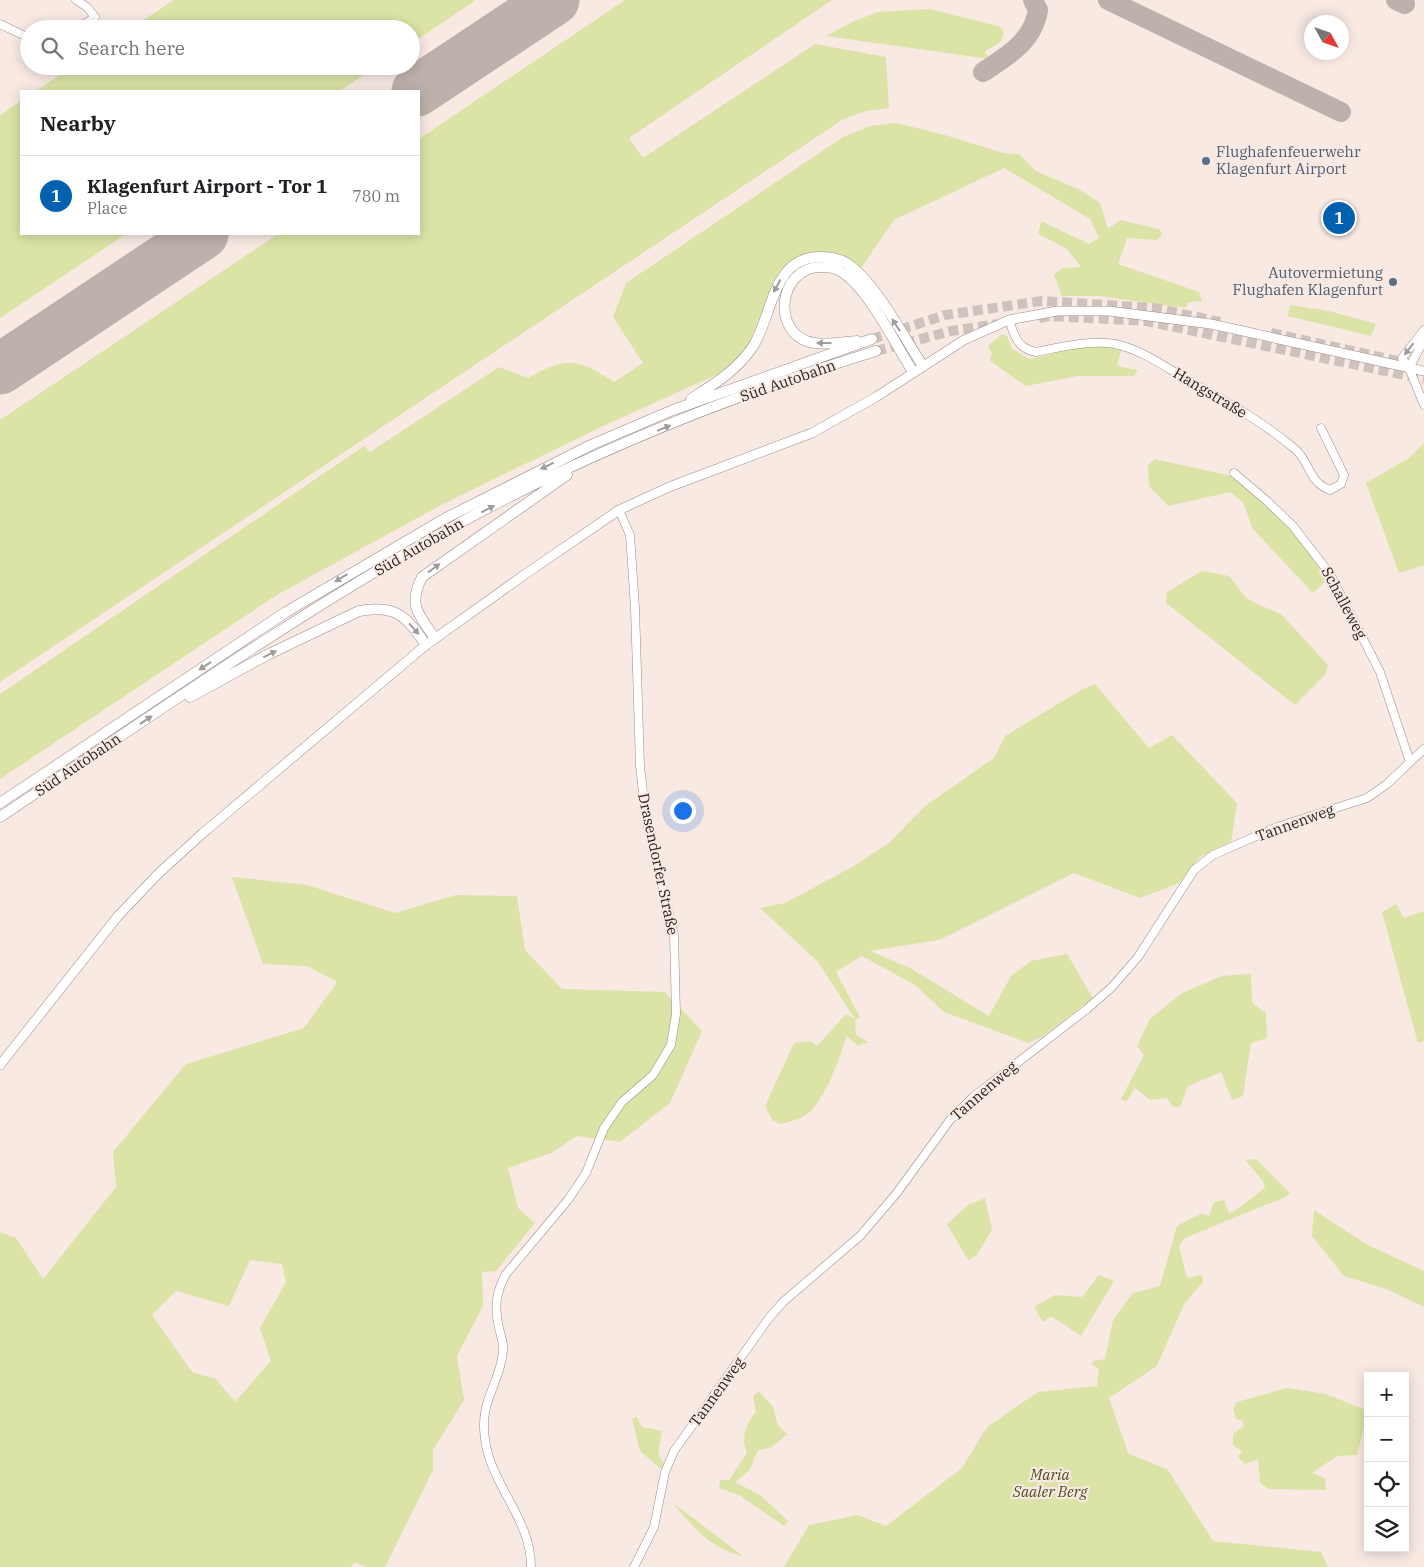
<!DOCTYPE html>
<html lang="en">
<head>
<meta charset="utf-8">
<style>
	:root { --surface:#fff; --page:#f6f6f6; --text:#202124; --muted:#757577; --line:#e0e0e0; --accent:#0161ae }
	body { margin:0; font-family:"IBM Plex Serif",serif; background:var(--page); color:var(--text) }
	.controls { position:absolute; right:15px; bottom:15px; display:grid; overflow:hidden; border-radius:0px; box-shadow:0 2px 12px #0003 }
	.controls button { width:45px; height:45px; display:grid; place-items:center; padding:0; border:0; border-bottom:1px solid var(--line); background:var(--surface); color:var(--text); font:25px sans-serif }
	.compass { position:absolute; left:1304px; top:15px; width:45px; height:45px; border-radius:50%; background:var(--surface); box-shadow:0 2px 12px #0003; rotate:130deg }
	.you { position:absolute; left:682px; top:810px; width:18px; height:18px; margin:-12px; border:4px solid #fff; border-radius:50%; background:#1a73e8; box-shadow:0 0 0 8px #1a73e833 }
	.badge { display:grid; place-items:center; width:32px; height:32px; border-radius:50%; background:var(--accent); color:#fff; font-size:16px; font-weight:700 }
	.pin { position:absolute; translate:-50% -50%; border:2px solid #fff; box-shadow:0 1px 5px #0006 }
	.list { margin:0; padding:0; list-style:none }
	h2 { display:flex; justify-content:space-between; align-items:center; height:65px; margin:0; padding:0 20px; font-size:21px }
	h2 small { font-size:16px; font-weight:400; color:var(--muted) }
	.list li { display:grid; grid-template-columns:32px 1fr auto; gap:15px; align-items:center; box-sizing:border-box; height:80px; padding:0 20px; border-top:1px solid var(--line) }
	.list b { display:block; font-size:19px; white-space:nowrap }
	.list p { margin:0; font-size:16px; white-space:nowrap; color:var(--muted) }
	.list em { font-size:16px; font-style:normal; color:var(--muted) }
	.icon { flex:none; width:28px; height:28px; fill:none; stroke:currentColor; stroke-width:2; stroke-linecap:round; stroke-linejoin:round }
	.map { position:relative; flex:none; width:1424px; height:1567px; overflow:hidden }
	.search { position:absolute; background:var(--surface); box-shadow:0 2px 12px #0003; left:20px; top:20px; width:400px; height:55px; display:flex; align-items:center; gap:12px; box-sizing:border-box; padding:0 18px; border-radius:28px; color:var(--muted); font-size:19px }
	.panel { position:absolute; background:var(--surface); box-shadow:0 2px 12px #0003; left:20px; top:90px; width:400px; height:145px; border-radius:0px }
	.map>svg:first-child { display:block }
</style>
</head>
<body>
<div class="map">
<svg width="1424" height="1567" viewBox="0 0 1424 1567">
	<rect width="100%" height="100%" fill="#f8e9e3"/>
	<path fill="#dbe3a6" fill-rule="evenodd" d="M 174,0 L 476,0 L 411,44 L 411,29 L 130,29 Z
		M 625,0 L 832,0 L 629,138 L 643,158 L 815,44 L 886,57 L 889,108 L 866,111 L 842,120 L 0,682 L 0,420 L 278,234 L 419,234 L 419,139 Z
		M 930,9 L 998,26 L 1003,30 C 1006,42 994,46 985,51 L 989,59 L 826,36 L 852,22 L 878,12 Z
		M 73,66 L 377,66 L 340,91 L 36,91 Z
		M 21,101 L 21,234 L 126,234 L 0,318 L 0,115 Z
		M 896,123 L 945,135 L 1003,153 L 1019,154 L 1036,171 L 1082,191 L 1100,203 L 1108,229 L 1120,220 L 1159,229 L 1162,235 L 1157,240 L 1127,238 L 1118,264 L 1199,292 L 1202,301 L 1189,302 L 1185,308 L 1099,296 L 1062,296 L 1054,274 L 1063,268 L 1081,267 L 1067,249 L 1038,234 L 1041,221 L 1089,244 L 1099,238 L 1090,219 L 1004,168 L 894,220 L 861,268 L 848,259 L 832,252 L 812,253 L 798,257 L 784,267 L 774,280 L 749,344 L 735,361 L 718,374 L 601,427 L 441,505 L 275,596 L 0,779 L 0,694 L 364,446 L 370,452 L 499,367 L 528,378 C 567,356 577,358 614,382 L 643,363 L 613,317 L 626,283 L 843,137 L 870,126 Z
		M 1290,305 L 1329,311 L 1376,324 L 1371,336 L 1288,316 Z
		M 1002,334 L 1007,336 L 1012,349 L 1029,359 C 1059,353 1091,341 1121,350 L 1117,366 L 1138,370 L 1134,376 L 1078,376 L 1026,386 L 990,361 L 992,354 L 988,346 Z
		M 1424,443 L 1424,565 L 1399,573 L 1366,483 L 1409,458 Z
		M 1154,459 L 1232,476 L 1263,501 L 1289,528 L 1329,578 L 1313,593 L 1253,529 L 1243,502 L 1230,492 L 1168,506 L 1149,486 L 1148,465 Z
		M 1202,571 L 1229,576 L 1247,599 L 1282,615 L 1328,665 L 1325,675 L 1295,705 L 1166,603 L 1167,592 Z
		M 1095,684 L 1149,748 L 1172,735 L 1237,803 L 1231,842 L 1200,857 L 1179,883 L 1140,898 L 1074,873 L 939,940 L 870,951 L 910,968 L 989,1016 L 1011,976 L 1031,961 L 1067,954 L 1093,998 L 1042,1037 L 1028,1043 L 944,1012 L 915,985 L 862,956 L 836,972 L 860,1017 L 855,1020 L 856,1035 L 868,1042 L 858,1046 L 847,1036 C 838,1061 829,1090 812,1110 C 805,1118 790,1122 780,1124 L 772,1120 L 765,1106 L 794,1043 L 811,1041 L 817,1046 L 846,1014 L 855,1019 L 818,962 L 760,908 L 785,903 L 852,867 L 889,843 L 925,806 L 994,758 L 1005,736 L 1081,690 Z
		M 232,877 L 307,885 L 395,913 L 456,895 L 517,896 L 525,950 L 562,989 L 665,992 L 702,1031 L 670,1103 L 620,1142 L 577,1136 L 551,1153 L 508,1168 L 518,1208 L 535,1223 L 496,1271 L 482,1272 L 483,1306 L 457,1356 L 464,1400 L 433,1450 L 433,1470 L 385,1567 L 366,1567 L 355,1562 L 351,1567 L 0,1567 L 0,1232 L 16,1238 L 43,1279 L 116,1187 L 113,1152 L 186,1064 L 304,1028 L 337,982 L 307,966 L 263,964 ZM 250,1260 L 282,1264 L 286,1282 L 260,1328 L 271,1361 L 235,1402 L 216,1379 L 192,1372 L 152,1315 L 176,1291 L 229,1306 Z
		M 1396,904 L 1404,918 L 1424,911 L 1424,1041 L 1418,1043 L 1382,912 Z
		M 1251,974 L 1252,1003 L 1266,1013 L 1267,1038 L 1251,1043 L 1243,1096 L 1232,1100 L 1221,1072 L 1188,1086 L 1180,1107 L 1173,1107 L 1167,1098 L 1150,1100 L 1135,1088 L 1126,1102 L 1121,1099 L 1144,1055 L 1137,1046 L 1150,1019 L 1182,993 L 1222,976 Z
		M 1256,1159 L 1290,1193 L 1285,1197 L 1185,1238 L 1179,1246 L 1187,1278 L 1202,1275 L 1203,1282 L 1184,1304 L 1157,1366 L 1109,1398 L 1128,1453 L 1168,1470 L 1213,1541 L 1321,1552 L 1328,1567 L 784,1567 L 809,1525 L 858,1515 L 886,1526 L 962,1468 L 987,1427 L 1038,1392 L 1097,1386 L 1099,1369 L 1092,1365 L 1093,1361 L 1105,1359 L 1113,1320 L 1133,1293 L 1160,1286 L 1177,1226 L 1202,1213 L 1209,1216 L 1214,1202 L 1224,1200 L 1229,1213 L 1236,1210 L 1265,1188 L 1263,1181 L 1245,1160 Z
		M 985,1198 L 992,1230 L 976,1256 L 968,1260 L 947,1224 L 968,1205 Z
		M 1314,1210 L 1366,1244 L 1424,1271 L 1424,1307 L 1386,1289 L 1344,1276 L 1312,1236 Z
		M 1099,1275 L 1114,1281 L 1081,1336 L 1051,1316 L 1043,1322 L 1034,1307 L 1055,1295 L 1082,1297 Z
		M 1287,1388 L 1326,1394 L 1368,1411 L 1357,1455 L 1337,1456 L 1312,1473 L 1325,1478 L 1326,1490 L 1269,1489 L 1260,1483 L 1258,1459 L 1245,1464 L 1238,1457 L 1242,1451 L 1233,1445 L 1233,1434 L 1244,1426 L 1243,1421 L 1236,1419 L 1233,1408 L 1237,1402 Z
		M 759,1391 L 773,1407 L 778,1425 L 787,1434 L 772,1447 L 758,1450 L 749,1471 L 735,1482 L 760,1495 L 788,1521 L 784,1526 L 739,1495 L 719,1488 L 720,1480 L 729,1480 L 747,1453 C 741,1437 745,1425 756,1412 L 753,1396 Z
		M 636,1416 L 642,1427 L 662,1431 L 658,1454 L 664,1463 L 661,1469 L 640,1451 L 632,1419 Z
		M 676,1505 L 743,1556 C 712,1550 695,1528 675,1506 Z"/>
	<g fill="none" stroke-linecap="round" stroke-linejoin="round">
		<path stroke="#bdb1ac" stroke-width="20" d="M 1108,0 L 1341,112
			M 1396,0 L 1405,4
			M 983,72 C 1007,56 1033,42 1038,10 L 1033,0"/>
		<path stroke="#bdb1ac" stroke-width="51" d="M 417,91 L 554,0
			M 0,369 L 203,234"/>
		<path stroke="#cfc2bc" stroke-width="10" stroke-dasharray="10 5" stroke-linecap="butt" d="M 1039,318 L 1049,316 L 1146,321 L 1424,379
			M 1271,333 L 1411,364
			M 872,339 L 945,315 L 1042,301 L 1154,308 L 1220,322
			M 876,351 L 951,331 L 997,324"/>
		<defs>
			<path id="minor" d="M 76,0 L 87,7 L 95,17 L 77,29
				M 0,24 L 29,38
				M 1009,320 C 1015,337 1017,348 1036,352 C 1061,347 1089,340 1115,344 C 1140,349 1164,366 1186,379 C 1223,400 1262,421 1295,449 C 1311,463 1308,482 1330,490 L 1341,484 L 1344,475 L 1321,428
				M 1424,330 L 1402,358 L 1409,368 L 1424,405
				M 1409,368 L 1424,340
				M 1234,473 L 1267,501 L 1293,526 L 1330,574 L 1380,672 L 1410,762
				M 531,1567 C 531,1518 491,1486 485,1439 C 479,1400 500,1385 503,1351 C 504,1344 501,1336 499,1328 C 494,1308 496,1292 506,1274 L 568,1200 L 586,1173 L 604,1128 L 622,1102 L 653,1075 L 671,1045 L 676,1014 L 674,935 L 646,819 L 640,766 L 635,608 L 630,535 L 619,510
				M 634,1567 L 654,1527 L 665,1472 L 674,1451 L 769,1318 L 783,1302 L 860,1236 L 896,1194 L 950,1120 L 973,1097 L 1087,1009 L 1112,987 L 1138,957 L 1194,870 L 1213,855 L 1277,827 L 1367,798 L 1387,784 L 1424,749"/>
			<path id="major" d="M 0,1065 L 118,916 L 159,873 L 203,833 L 426,645 L 524,575 L 619,510 L 669,487 L 812,433 L 876,397 L 964,340 L 1009,320 L 1057,311 L 1109,311 L 1211,324 L 1424,371"/>
			<path id="highway" d="M 857,341 C 843,342 828,345 815,343 C 770,337 777,266 822,267 C 828,267 835,268 840,271 C 867,286 896,345 913,372
				M 691,399 C 714,384 736,371 752,348 C 773,317 771,257 820,257 C 832,257 843,259 852,267 C 879,289 903,336 923,366
				M 435,638 C 418,614 408,605 422,577 L 567,475
				M 190,697 L 267,655 L 359,611 C 396,604 406,616 426,645
				M 0,803 L 286,612 L 444,519 L 591,445 L 673,410 L 872,339
				M 0,817 C 147,719 292,617 447,530 C 582,455 729,396 876,351"/>
		</defs>
		<use href="#minor" stroke="#9a8c86" stroke-width="9"/>
		<use href="#major" stroke="#9a8c86" stroke-width="10"/>
		<use href="#highway" stroke="#9a8c86" stroke-width="11"/>
		<use href="#minor" stroke="#fff" stroke-width="8"/>
		<use href="#major" stroke="#fff" stroke-width="9"/>
		<use href="#highway" stroke="#fff" stroke-width="10"/>
	</g>
	<defs><path id="oneway-solid" d="M-6-.8H1V-3.2L6.5 0L1 3.2V.8H-6Z" transform="scale(1.25)"/></defs>
	<g fill="#9f9d9c">
		<use href="#oneway-solid" transform="translate(777 286) rotate(119)"/>
		<use href="#oneway-solid" transform="translate(896 325) rotate(-123)"/>
		<use href="#oneway-solid" transform="translate(824 343) rotate(180)"/>
		<use href="#oneway-solid" transform="translate(1409 349) rotate(128)"/>
		<use href="#oneway-solid" transform="translate(664 428) rotate(-22)"/>
		<use href="#oneway-solid" transform="translate(547 466) rotate(154)"/>
		<use href="#oneway-solid" transform="translate(488 509) rotate(-27)"/>
		<use href="#oneway-solid" transform="translate(434 568) rotate(-36)"/>
		<use href="#oneway-solid" transform="translate(341 578) rotate(149)"/>
		<use href="#oneway-solid" transform="translate(414 629) rotate(48)"/>
		<use href="#oneway-solid" transform="translate(270 654) rotate(-26)"/>
		<use href="#oneway-solid" transform="translate(205 666) rotate(146)"/>
		<use href="#oneway-solid" transform="translate(146 720) rotate(-34)"/>
	</g>
	<g fill="#5c6f8a" stroke="#f8e9e3" stroke-width="2">
		<circle cx="1206" cy="161" r="5"/>
		<circle cx="1393" cy="282" r="5"/>
	</g>
	<g text-anchor="middle" stroke-width="4.5" stroke-linejoin="round" paint-order="stroke">
		<g font-size="15" fill="#4e5e75" stroke="#f8e9e3" text-anchor="start">
			<text x="1216" y="157">Flughafenfeuerwehr<tspan x="1216" dy="17">Klagenfurt Airport</tspan></text>
			<text x="1383" y="278" text-anchor="end">Autovermietung<tspan x="1383" dy="17">Flughafen Klagenfurt</tspan></text>
		</g>
		<g font-size="15" fill="#2a2522" stroke="#f8e9e3">
			<text transform="translate(788 381) rotate(-19)" y="5">Süd Autobahn</text>
			<text transform="translate(1210 393) rotate(31)" y="5">Hangstraße</text>
			<text transform="translate(419 547) rotate(-30)" y="5">Süd Autobahn</text>
			<text transform="translate(1344 603) rotate(62)" y="5">Schalleweg</text>
			<text transform="translate(78 765) rotate(-34)" y="5">Süd Autobahn</text>
			<text transform="translate(1295 823) rotate(-20)" y="5">Tannenweg</text>
			<text transform="translate(658 864) rotate(78)" y="5">Drasendorfer Straße</text>
			<text transform="translate(984 1091) rotate(-41)" y="5">Tannenweg</text>
			<text transform="translate(717 1392) rotate(-54)" y="5">Tannenweg</text>
		</g>
		<g font-size="15" font-style="italic" fill="#4c501e" stroke="#f8e9e3">
			<text x="1050" y="1480">Maria<tspan x="1050" dy="17">Saaler Berg</tspan></text>
		</g>
	</g>
</svg>
<div class="controls">
<button>+</button>
<button>−</button>
<button><svg class="icon" aria-label="locate" viewBox="0 0 24 24"><circle cx="12" cy="12" r="6"/><path d="M12 2v4M12 18v4M2 12h4M18 12h4"/></svg></button>
<button><svg class="icon" aria-label="layers" viewBox="0 0 24 24"><path d="M12 4l9 5-9 5-9-5zM3 14l9 5 9-5"/></svg></button>
</div>
<svg class="compass" viewBox="-18 -18 36 36"><path d="M0-13l5 13h-10z" fill="#e53935"/><path d="M0 13l5-13h-10z" fill="#757577"/></svg>
<div class="you"></div>
<div class="pin badge" style="left:1339px;top:218px">1</div>
<div class="search"><svg class="icon" aria-label="search" viewBox="0 0 24 24"><circle cx="10" cy="10" r="6"/><path d="M15 15l6 6"/></svg>Search here</div>
<section class="panel">
<h2>Nearby<small></small></h2>
<ul class="list">
<li><span class="badge">1</span><div><b>Klagenfurt Airport - Tor 1</b><p>Place</p></div><em>780 m</em></li>
</ul>
</section>
</div>
</body>
</html>
